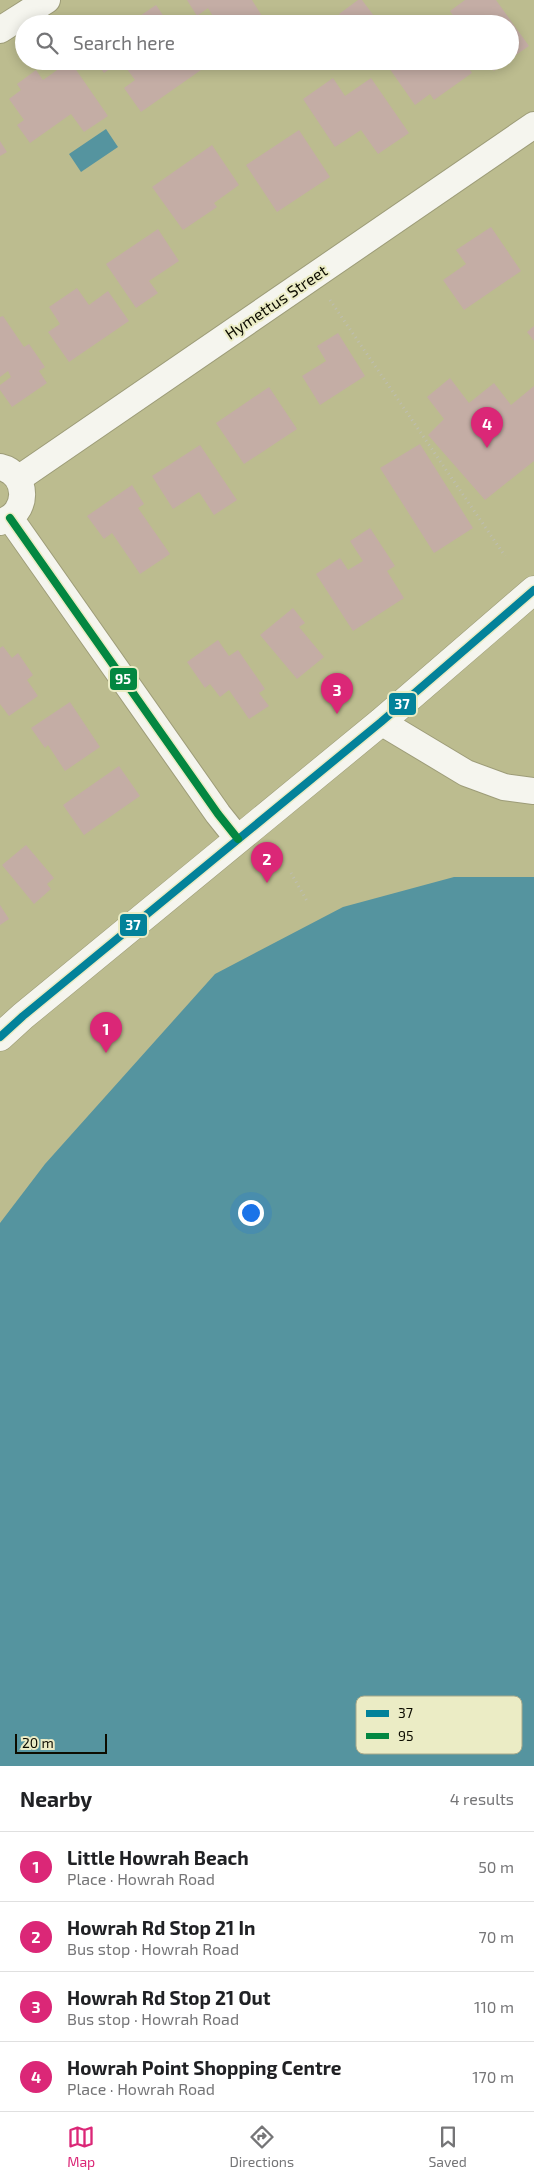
<!DOCTYPE html>
<html lang="en">
<head>
<meta charset="utf-8">
<style>
	:root { --surface:#fff; --page:#f2f2f2; --text:#202124; --muted:#757577; --line:#e0e0e0; --accent:#db2777 }
	body { margin:0; font-family:"Exo 2",sans-serif; background:var(--page); color:var(--text) }
	.scale { position:absolute; left:15px; bottom:12px; width:92px; box-sizing:border-box; padding-left:5px; border:2px solid #0d0c00; border-top:0; font-size:14px; line-height:18px; white-space:nowrap; color:#0d0c00; -webkit-text-stroke:4px #ebecc5; paint-order:stroke }
	.you { position:absolute; left:250px; top:1212px; width:18px; height:18px; margin:-12px; border:4px solid #fff; border-radius:50%; background:#1a73e8; box-shadow:0 0 0 8px #1a73e833 }
	.badge { display:grid; place-items:center; width:32px; height:32px; border-radius:50%; background:var(--accent); color:#fff; font-size:16px; font-weight:700 }
	.pin { position:absolute; translate:-50% -41px; filter:drop-shadow(0 1px 2px #0008) }
	.pin::after { content:''; position:absolute; top:26px; width:18px; height:15px; background:inherit; clip-path:polygon(0 0,100% 0,50% 100%) }
	.list { margin:0; padding:0; list-style:none }
	h2 { display:flex; justify-content:space-between; align-items:center; height:65px; margin:0; padding:0 20px; font-size:21px }
	h2 small { font-size:16px; font-weight:400; color:var(--muted) }
	.list li { display:grid; grid-template-columns:32px 1fr auto; gap:15px; align-items:center; box-sizing:border-box; height:70px; padding:0 20px; border-top:1px solid var(--line) }
	.list b { display:block; font-size:19px; white-space:nowrap }
	.list p { margin:0; font-size:16px; white-space:nowrap; color:var(--muted) }
	.list em { font-size:16px; font-style:normal; color:var(--muted) }
	.icon { flex:none; width:28px; height:28px; fill:none; stroke:currentColor; stroke-width:2; stroke-linecap:round; stroke-linejoin:round }
	.map { position:relative; flex:none; width:534px; height:1766px; overflow:hidden }
	.search { position:absolute; background:var(--surface); box-shadow:0 2px 12px #0003; left:15px; right:15px; top:15px; height:55px; display:flex; align-items:center; gap:12px; box-sizing:border-box; padding:0 18px; border-radius:28px; color:var(--muted); font-size:19px }
	.sheet { height:345px; background:var(--surface) }
	nav { display:flex; justify-content:space-around; align-items:center; box-sizing:border-box; height:70px; border-top:1px solid var(--line); background:var(--surface); font-size:14px; color:var(--muted) }
	nav a { display:grid; justify-items:center; gap:2px }
	nav .on { color:var(--accent) }
	.map>svg:first-child { display:block }
</style>
</head>
<body>
<div class="map">
<svg width="534" height="1766" viewBox="0 0 534 1766">
	<rect width="100%" height="100%" fill="#bcbc8f"/>
	<path fill="#55949f" d="M 106,129 L 118,147 L 81,172 L 69,154 Z
		M 454,877 L 534,877 L 534,1766 L 0,1766 L 0,1223 L 45,1164 L 215,974 L 343,907 Z"/>
	<path fill="#c4ada5" d="M 187,0 L 252,0 L 267,24 L 218,24 L 208,8 L 197,16 Z
		M 358,0 L 362,0 L 380,24 L 346,24 L 339,14 Z
		M 465,0 L 496,0 L 529,46 L 510,59 L 510,24 L 459,24 L 450,11 Z
		M 156,5 L 169,24 L 128,24 Z
		M 70,61 L 108,116 L 84,132 L 71,114 L 30,143 L 17,125 L 24,120 L 9,99 L 21,90 L 17,84 L 36,70 L 43,80 Z
		M 96,61 L 121,61 L 104,73 Z
		M 121,61 L 195,61 L 201,70 L 141,112 L 124,88 L 135,80 Z
		M 399,61 L 464,61 L 472,73 L 434,100 L 430,94 L 415,105 L 389,68 Z
		M 486,61 L 508,61 L 494,71 Z
		M 333,78 L 345,96 L 371,78 L 409,133 L 378,154 L 361,130 L 335,147 L 303,99 Z
		M 299,130 L 330,177 L 277,212 L 246,165 Z
		M 0,141 L 7,152 L 0,156 Z
		M 212,145 L 239,185 L 214,203 L 217,207 L 183,230 L 152,187 Z
		M 491,227 L 521,271 L 464,310 L 443,280 L 466,264 L 456,250 Z
		M 158,229 L 179,261 L 149,281 L 158,293 L 136,308 L 106,264 Z
		M 77,288 L 89,305 L 108,291 L 129,321 L 69,362 L 48,332 L 60,324 L 49,307 Z
		M 3,316 L 24,347 L 29,344 L 45,367 L 39,371 L 47,383 L 12,407 L 0,390 L 0,385 L 11,377 L 8,371 L 0,377 L 0,317 Z
		M 534,326 L 534,341 L 527,332 Z
		M 338,333 L 365,376 L 320,405 L 302,376 L 326,361 L 317,346 Z
		M 450,378 L 469,403 L 494,383 L 511,405 L 534,386 L 534,461 L 485,500 L 428,435 L 444,419 L 427,397 Z
		M 269,387 L 297,429 L 244,464 L 216,423 Z
		M 420,444 L 473,528 L 434,553 L 380,468 Z
		M 200,445 L 237,500 L 214,515 L 199,492 L 173,509 L 152,476 Z
		M 132,485 L 144,504 L 138,508 L 170,554 L 140,574 L 112,533 L 104,539 L 87,516 Z
		M 370,528 L 395,566 L 387,571 L 404,598 L 353,631 L 316,574 L 340,558 L 348,570 L 363,561 L 350,541 Z
		M 293,608 L 305,623 L 299,627 L 324,657 L 297,679 L 260,635 Z
		M 218,640 L 229,656 L 238,650 L 265,689 L 259,693 L 269,706 L 249,719 L 229,690 L 220,697 L 210,684 L 205,688 L 187,662 Z
		M 3,646 L 12,658 L 18,653 L 33,675 L 27,680 L 38,696 L 9,716 L 0,704 L 0,648 Z
		M 70,702 L 100,747 L 65,771 L 48,745 L 45,748 L 31,728 Z
		M 119,766 L 140,796 L 84,835 L 63,805 Z
		M 26,845 L 54,878 L 47,884 L 51,889 L 34,904 L 2,865 Z
		M 0,905 L 9,919 L 0,925 Z"/>
	<g fill="none" stroke-linecap="round" stroke-linejoin="round">
		<defs>
			<path id="street" d="M 0,30 L 47,0
				M 0,467 C 30,474 29,515 0,522
				M 18,479 L 534,125
				M 10,518 L 218,814 L 238,839
				M 381,722 L 466,773 L 504,787 L 534,791"/>
			<path id="secondary" d="M 0,1037 L 23,1016 L 381,722 L 534,590"/>
		</defs>
		<use href="#street" stroke="#9d9c78" stroke-width="28"/>
		<use href="#secondary" stroke="#9d9c78" stroke-width="29"/>
		<path stroke="#bebeb1" stroke-width="3" stroke-dasharray="1 4" stroke-linecap="butt" d="M 330,300 L 505,556
			M 291,873 L 307,901"/>
		<use href="#street" stroke="#f5f5ee" stroke-width="26"/>
		<use href="#secondary" stroke="#f5f5ee" stroke-width="28"/>
		<defs>
			<path id="bus-1" d="M 0,1037 L 23,1016 L 381,722 L 534,590"/>
			<path id="bus-2" d="M 10,518 L 218,814 L 238,839"/>
		</defs>
		<use href="#bus-1" stroke="#ebecc5" stroke-width="11"/>
		<use href="#bus-2" stroke="#ebecc5" stroke-width="11"/>
		<use href="#bus-1" stroke="#03829a" stroke-width="8"/>
		<use href="#bus-2" stroke="#038741" stroke-width="8"/>
	</g>
	<g text-anchor="middle" stroke-width="4" stroke-linejoin="round" paint-order="stroke">
		<g font-size="16" fill="#0d0c00" stroke="#ebecc5">
			<text transform="translate(276 302) rotate(-34)" y="6">Hymettus Street</text>
		</g>
	</g>
	<rect x="356" y="1696" width="166" height="58" rx="8" fill="#ebecc5" stroke="#a8a98a" stroke-width="1"/>
	<rect x="366" y="1710" width="23" height="7" fill="#03829a"/>
	<rect x="366" y="1733" width="23" height="6" fill="#038741"/>
	<g font-size="14" fill="#0d0c00">
		<text x="398" y="1718">37</text>
		<text x="398" y="1741">95</text>
	</g>
	<g stroke="#ebecc5" stroke-width="2">
		<rect x="109" y="667" width="29" height="24" rx="5" fill="#038741"/>
		<rect x="388" y="692" width="29" height="24" rx="5" fill="#03829a"/>
		<rect x="119" y="913" width="29" height="24" rx="5" fill="#03829a"/>
	</g>
	<g font-size="14" text-anchor="middle" font-weight="bold" fill="#fff">
		<text x="123" y="684">95</text>
		<text x="402" y="709">37</text>
		<text x="133" y="930">37</text>
	</g>
</svg>
<div class="scale">20 m</div>
<div class="you"></div>
<div class="pin badge" style="left:106px;top:1053px">1</div>
<div class="pin badge" style="left:267px;top:883px">2</div>
<div class="pin badge" style="left:337px;top:714px">3</div>
<div class="pin badge" style="left:487px;top:448px">4</div>
<div class="search"><svg class="icon" aria-label="search" viewBox="0 0 24 24"><circle cx="10" cy="10" r="6"/><path d="M15 15l6 6"/></svg>Search here</div>
</div>
<section class="sheet">
<h2>Nearby<small>4 results</small></h2>
<ul class="list">
<li><span class="badge">1</span><div><b>Little Howrah Beach</b><p>Place · Howrah Road</p></div><em>50 m</em></li>
<li><span class="badge">2</span><div><b>Howrah Rd Stop 21 In</b><p>Bus stop · Howrah Road</p></div><em>70 m</em></li>
<li><span class="badge">3</span><div><b>Howrah Rd Stop 21 Out</b><p>Bus stop · Howrah Road</p></div><em>110 m</em></li>
<li><span class="badge">4</span><div><b>Howrah Point Shopping Centre</b><p>Place · Howrah Road</p></div><em>170 m</em></li>
</ul>
</section>
<nav>
<a class="on"><svg class="icon" aria-label="map" viewBox="0 0 24 24"><path d="M3 6l6-2 6 2 6-2v14l-6 2-6-2-6 2zM9 4v14M15 6v14"/></svg>Map</a>
<a><svg class="icon" aria-label="directions" viewBox="0 0 24 24"><path d="M12 3l9 9-9 9-9-9zM9 14v-3h6M13 9l2 2-2 2"/></svg>Directions</a>
<a><svg class="icon" aria-label="saved" viewBox="0 0 24 24"><path d="M7 4h10v16l-5-4-5 4z"/></svg>Saved</a>
</nav>
</body>
</html>
